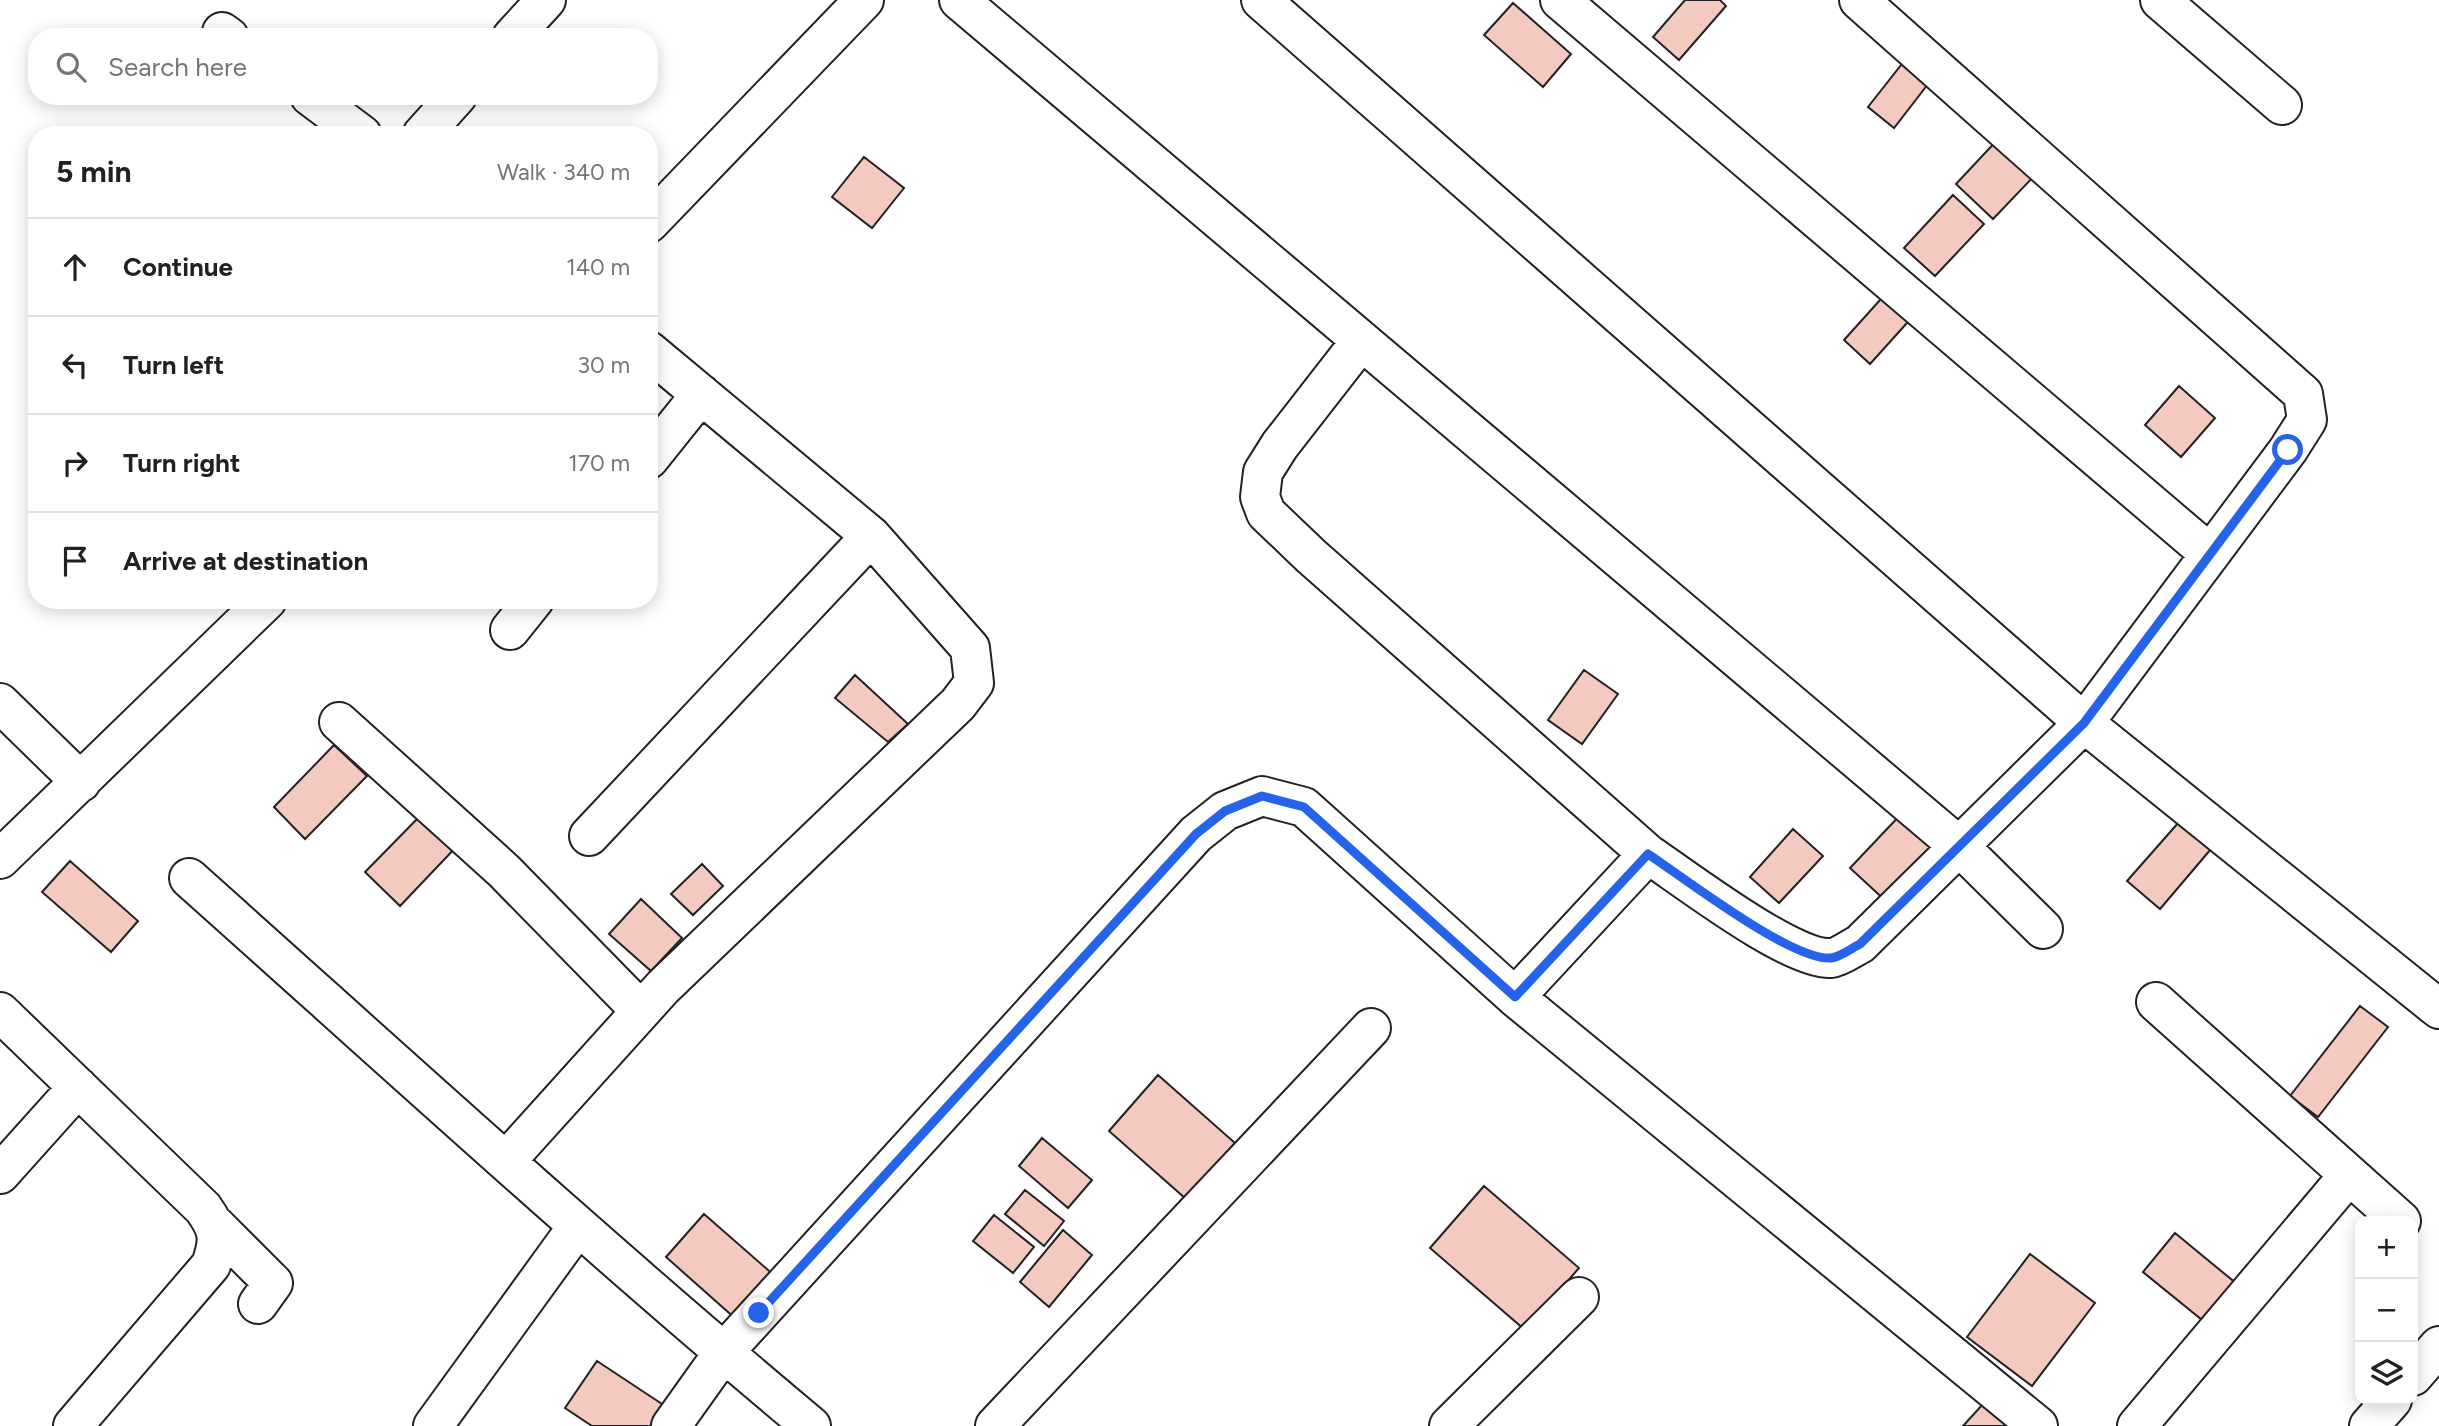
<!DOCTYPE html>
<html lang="en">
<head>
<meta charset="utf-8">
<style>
	:root { --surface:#fff; --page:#f6f6f6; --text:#202124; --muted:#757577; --line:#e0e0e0 }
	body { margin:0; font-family:Figtree,sans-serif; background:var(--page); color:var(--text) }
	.controls { position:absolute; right:21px; bottom:21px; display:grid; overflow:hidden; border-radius:14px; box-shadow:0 4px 18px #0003 }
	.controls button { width:63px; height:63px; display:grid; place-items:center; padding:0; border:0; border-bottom:2px solid var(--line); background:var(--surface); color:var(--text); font:35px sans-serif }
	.stop { position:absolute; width:21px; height:21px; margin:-16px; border:5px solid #2563eb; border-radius:50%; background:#fff }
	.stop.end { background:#2563eb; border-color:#fff; box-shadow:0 2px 7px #0008 }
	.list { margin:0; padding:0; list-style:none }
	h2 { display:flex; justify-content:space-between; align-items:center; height:91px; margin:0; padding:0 28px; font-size:30px }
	h2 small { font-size:23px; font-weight:400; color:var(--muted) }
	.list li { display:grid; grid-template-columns:46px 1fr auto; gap:21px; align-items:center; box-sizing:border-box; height:98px; padding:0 28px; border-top:2px solid var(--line) }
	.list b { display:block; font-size:26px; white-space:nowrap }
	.list em { font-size:23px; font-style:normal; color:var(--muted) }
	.icon { flex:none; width:38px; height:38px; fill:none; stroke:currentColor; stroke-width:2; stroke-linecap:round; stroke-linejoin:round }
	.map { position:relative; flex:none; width:2439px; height:1426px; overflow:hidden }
	.search { position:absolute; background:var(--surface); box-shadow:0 4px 18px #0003; left:28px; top:28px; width:630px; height:77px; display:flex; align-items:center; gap:18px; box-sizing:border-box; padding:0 24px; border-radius:28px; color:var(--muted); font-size:26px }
	.panel { position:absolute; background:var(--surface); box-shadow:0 4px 18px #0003; left:28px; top:126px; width:630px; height:483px; border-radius:28px }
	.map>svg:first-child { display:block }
</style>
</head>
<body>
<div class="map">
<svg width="2439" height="1426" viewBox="0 0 2439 1426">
	<rect width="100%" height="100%" fill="#fff"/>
	<path fill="#f3c9c0" stroke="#222" stroke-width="2" d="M 1685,0 L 1720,0 L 1726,6 L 1679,60 L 1653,37 Z
		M 1513,3 L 1571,54 L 1543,87 L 1484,35 Z
		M 1909,55 L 1935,75 L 1894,128 L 1868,107 Z
		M 2000,137 L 2038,172 L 1993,219 L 1956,184 Z
		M 864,157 L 904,188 L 872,228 L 832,197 Z
		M 1953,195 L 1984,224 L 1935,276 L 1904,248 Z
		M 1889,290 L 1916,313 L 1870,364 L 1844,340 Z
		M 2179,386 L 2215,418 L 2181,457 L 2145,425 Z
		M 1584,670 L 1618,694 L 1582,744 L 1548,720 Z
		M 855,675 L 908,724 L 888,742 L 835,698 Z
		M 334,745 L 367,776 L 305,839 L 274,807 Z
		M 1905,810 L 1942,844 L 1888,903 L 1850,868 Z
		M 423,813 L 458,845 L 400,906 L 365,872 Z
		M 2179,822 L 2211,849 L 2160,909 L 2127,881 Z
		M 1793,829 L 1823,856 L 1779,903 L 1750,877 Z
		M 70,861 L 138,921 L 111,952 L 42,892 Z
		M 702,864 L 723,886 L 693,915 L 671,894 Z
		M 641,899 L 682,938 L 651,971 L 609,934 Z
		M 2360,1006 L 2388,1027 L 2318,1117 L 2290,1096 Z
		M 1158,1075 L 1235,1143 L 1186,1199 L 1109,1131 Z
		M 1042,1138 L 1092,1180 L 1068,1208 L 1019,1166 Z
		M 1484,1186 L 1579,1268 L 1525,1330 L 1430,1248 Z
		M 1025,1190 L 1064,1221 L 1044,1246 L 1005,1214 Z
		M 704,1214 L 784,1284 L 746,1328 L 666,1257 Z
		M 994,1215 L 1034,1247 L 1013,1273 L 973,1241 Z
		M 1063,1230 L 1092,1255 L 1049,1307 L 1020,1282 Z
		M 2175,1233 L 2243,1289 L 2212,1328 L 2143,1272 Z
		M 2030,1254 L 2095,1303 L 2032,1386 L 1967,1337 Z
		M 597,1361 L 665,1406 L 652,1426 L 592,1426 L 565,1408 Z
		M 1983,1404 L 2007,1426 L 1963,1426 Z"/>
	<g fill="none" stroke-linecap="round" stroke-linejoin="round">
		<defs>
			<path id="street" d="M 959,0 L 1960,847 L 2043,929
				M 1261,0 L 2084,723 L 2439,1009
				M 1560,0 L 2210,554
				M 2160,0 L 2282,105
				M 222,32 L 229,37
				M 512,37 L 546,0
				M 310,96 L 362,135
				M 422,135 L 457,96
				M 649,223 L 864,0
				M 1361,341 L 1280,445 L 1263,472 L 1260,497 L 1266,513 L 1311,556 L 1648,854
				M 649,459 L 701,394
				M 510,630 L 534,600
				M 0,703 L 81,782
				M 339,722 L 504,871 L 641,1011
				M 589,836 L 871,536
				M 0,859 L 267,600
				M 189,878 C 395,1062 599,1249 811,1426
				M 1515,997 L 1648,854 C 1684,878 1792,961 1831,958 C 1840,957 1852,948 1860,944 L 2084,723 L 2288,450 L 2307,420 L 2303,394 L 1859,0
				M 2156,1002 L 2401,1221
				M 0,1012 L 203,1208 C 219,1230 220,1239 211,1265 L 73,1426
				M 506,1161 L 663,987 L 958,704 L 974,683 L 970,648 L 871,536 L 649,351
				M 0,1174 L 78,1087
				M 215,1225 L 273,1283 L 258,1304
				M 2413,1376 L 2439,1346
				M 433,1426 L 578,1226
				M 671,1426 L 723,1353 L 1196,834 L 1225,811 L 1262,796 L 1304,807 L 1515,997 L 2038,1426
				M 995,1426 L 1371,1028
				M 1449,1426 L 1579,1297
				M 2137,1426 L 2349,1175
				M 2369,1426 L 2392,1400"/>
		</defs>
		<use href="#street" stroke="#222" stroke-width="42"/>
		<use href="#street" stroke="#fff" stroke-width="38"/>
	</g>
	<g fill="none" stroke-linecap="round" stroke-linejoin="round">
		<path stroke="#2563eb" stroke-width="9" d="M 759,1313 L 1196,834 L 1225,811 L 1262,796 L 1304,807 L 1515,997 L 1648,854 C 1684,878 1792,961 1831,958 C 1840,957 1852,948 1860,944 L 2084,723 L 2288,450"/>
	</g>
</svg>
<div class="controls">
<button>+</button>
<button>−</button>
<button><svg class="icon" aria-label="layers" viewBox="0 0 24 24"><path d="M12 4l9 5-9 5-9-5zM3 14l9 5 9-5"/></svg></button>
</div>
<div class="stop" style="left:2288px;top:450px"></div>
<div class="stop end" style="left:759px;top:1313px"></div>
<div class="search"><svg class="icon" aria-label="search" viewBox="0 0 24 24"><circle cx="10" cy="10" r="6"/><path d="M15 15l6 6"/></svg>Search here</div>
<section class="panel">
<h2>5 min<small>Walk · 340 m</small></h2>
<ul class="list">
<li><svg class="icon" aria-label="ahead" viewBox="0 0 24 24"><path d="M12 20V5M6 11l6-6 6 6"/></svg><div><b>Continue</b></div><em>140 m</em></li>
<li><svg class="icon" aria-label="left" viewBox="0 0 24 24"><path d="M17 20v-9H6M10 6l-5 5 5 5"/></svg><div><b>Turn left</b></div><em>30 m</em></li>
<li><svg class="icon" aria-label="right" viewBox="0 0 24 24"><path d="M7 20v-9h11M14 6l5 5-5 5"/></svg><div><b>Turn right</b></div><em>170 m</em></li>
<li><svg class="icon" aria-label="arrive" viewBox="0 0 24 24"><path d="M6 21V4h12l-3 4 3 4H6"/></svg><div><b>Arrive at destination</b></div></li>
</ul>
</section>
</div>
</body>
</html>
